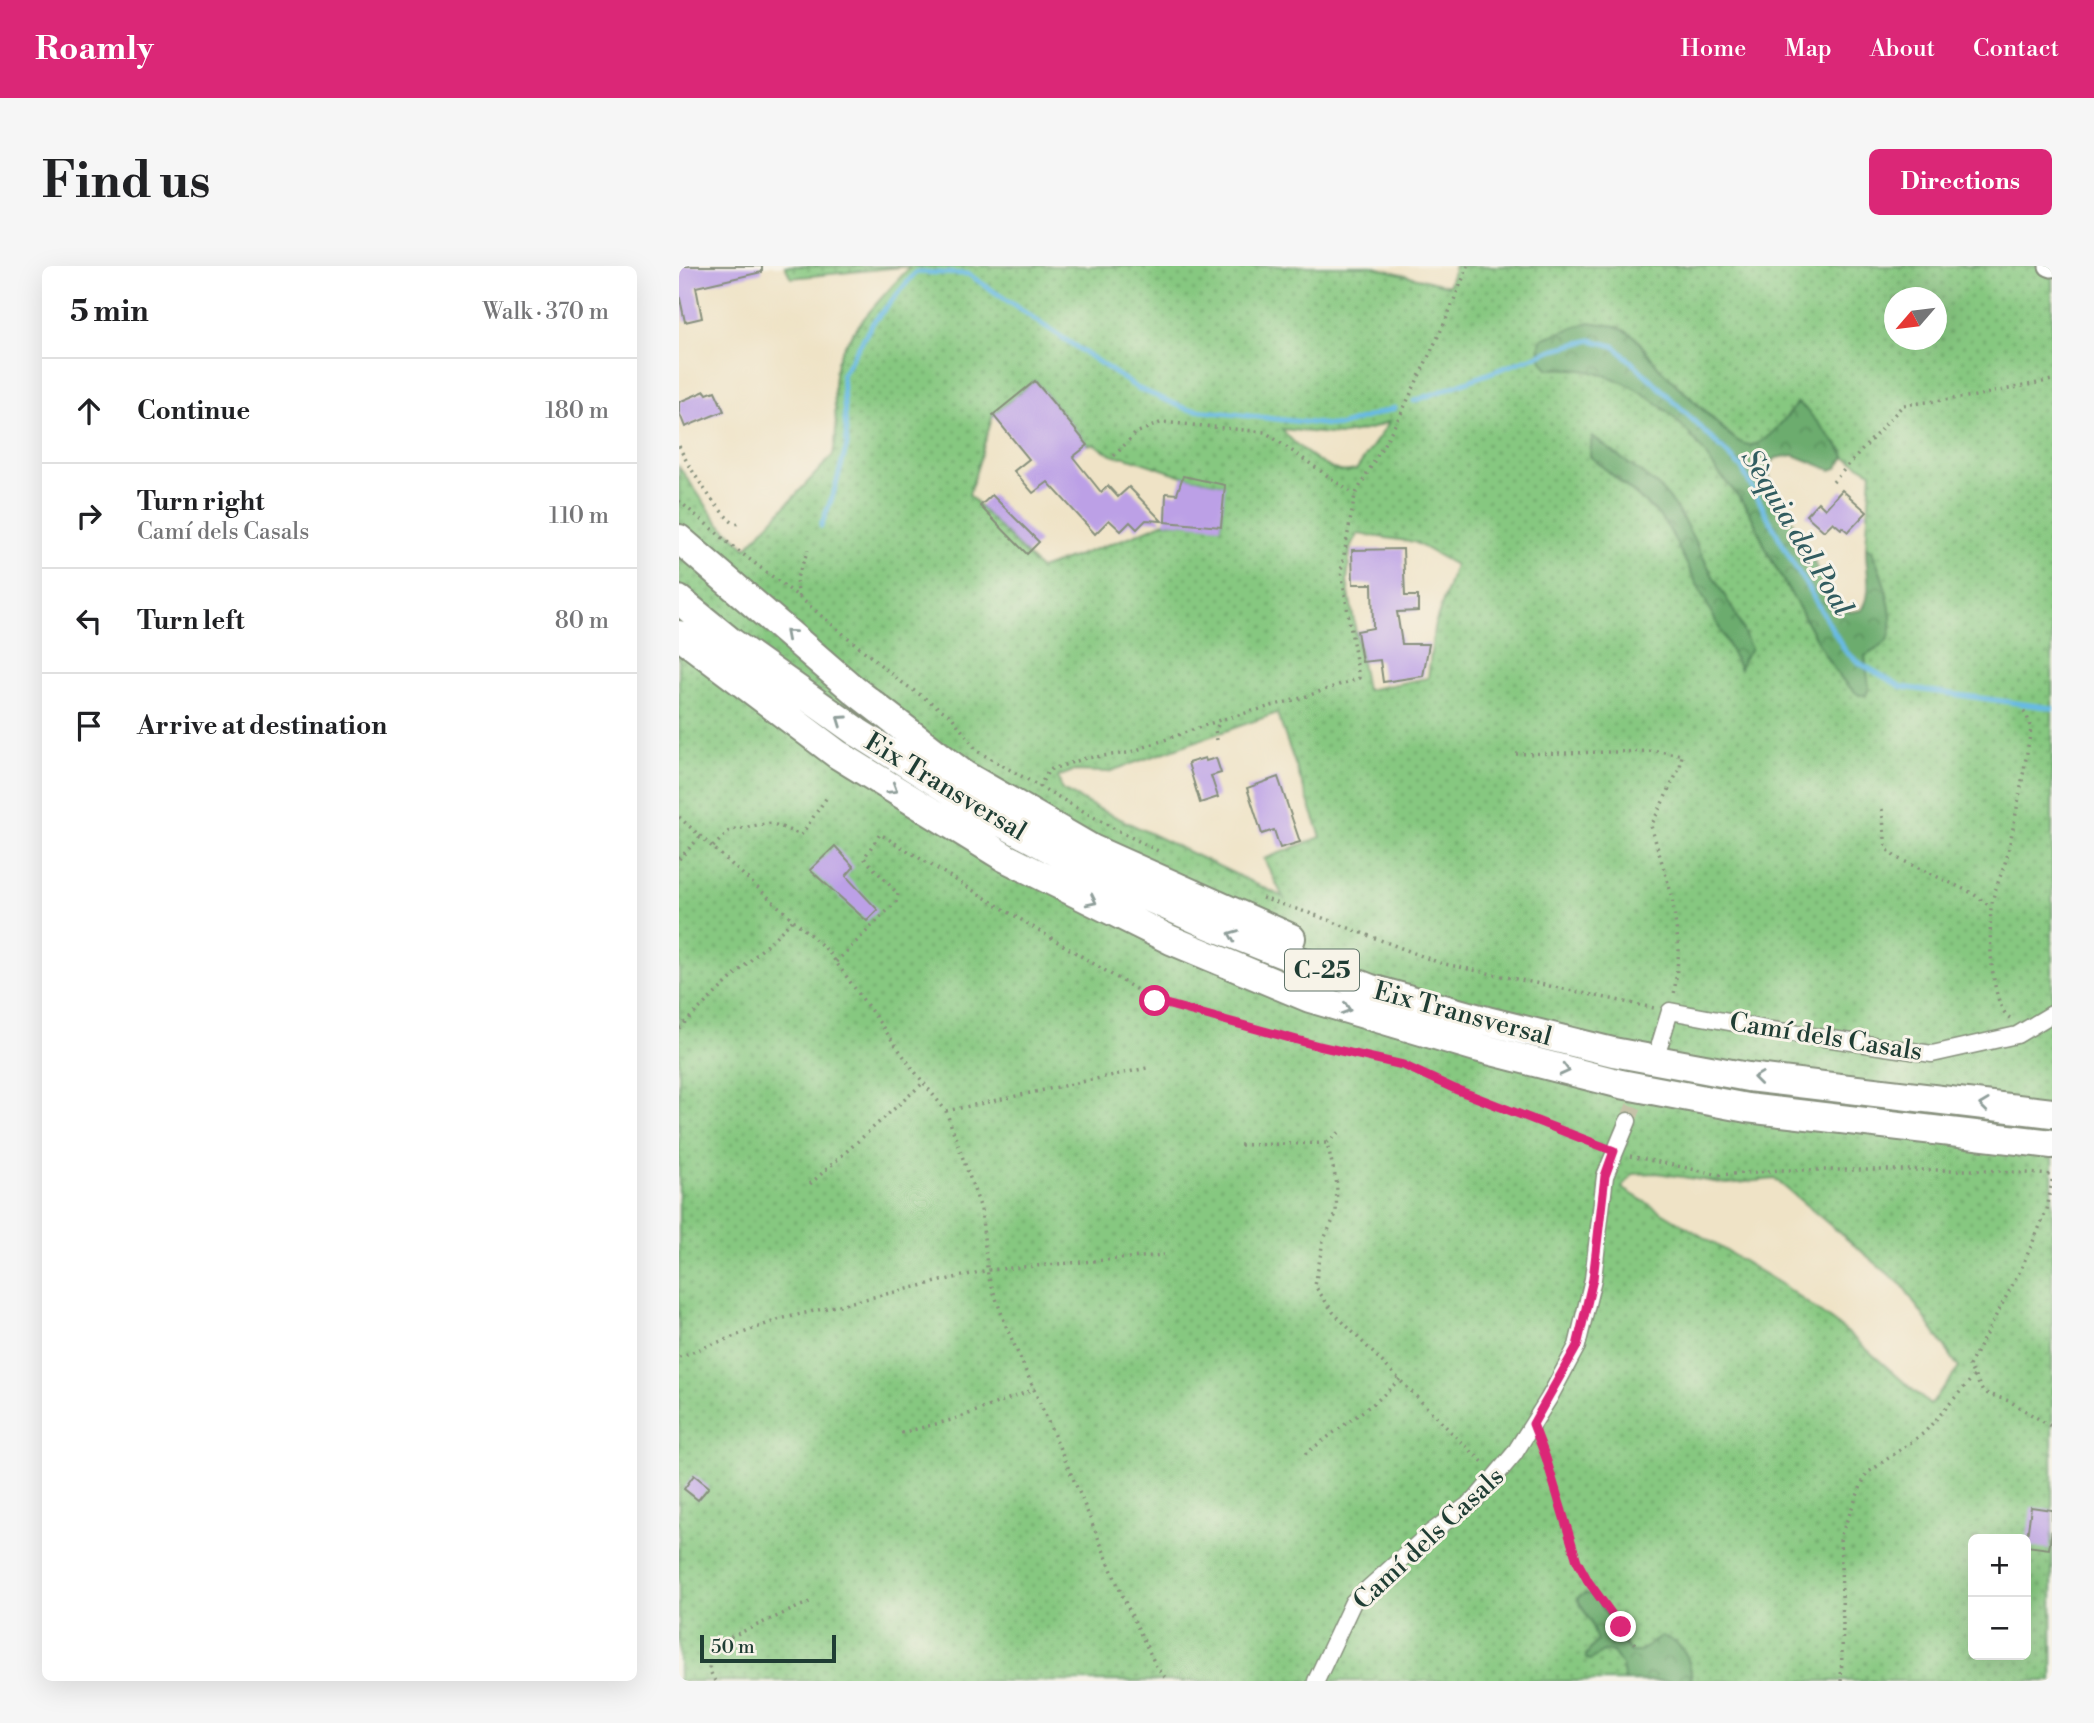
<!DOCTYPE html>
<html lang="en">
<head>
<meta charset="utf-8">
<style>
	:root { --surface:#fff; --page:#f6f6f6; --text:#202124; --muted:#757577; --line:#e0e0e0; --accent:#db2777 }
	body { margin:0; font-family:"Libre Bodoni",serif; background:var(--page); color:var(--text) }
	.controls { position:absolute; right:21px; bottom:21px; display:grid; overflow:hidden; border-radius:10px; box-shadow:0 7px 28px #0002 }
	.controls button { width:63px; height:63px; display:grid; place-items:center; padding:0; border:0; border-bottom:2px solid var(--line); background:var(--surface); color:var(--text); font:35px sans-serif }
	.compass { position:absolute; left:1205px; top:21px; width:63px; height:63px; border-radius:50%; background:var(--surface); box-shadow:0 7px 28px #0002; rotate:242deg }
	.scale { position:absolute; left:21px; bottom:18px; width:136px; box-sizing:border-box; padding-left:7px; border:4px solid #1f3d34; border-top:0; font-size:19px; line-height:24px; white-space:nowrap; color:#1f3d34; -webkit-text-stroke:5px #f7f3e8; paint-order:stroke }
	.stop { position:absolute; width:21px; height:21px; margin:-16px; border:5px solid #db2777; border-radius:50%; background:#fff }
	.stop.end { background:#db2777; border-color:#fff; box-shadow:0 2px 7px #0008 }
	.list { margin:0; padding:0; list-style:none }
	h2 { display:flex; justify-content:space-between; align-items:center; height:91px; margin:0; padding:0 28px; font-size:30px }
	h2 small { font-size:23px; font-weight:400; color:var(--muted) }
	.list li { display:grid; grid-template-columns:46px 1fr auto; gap:21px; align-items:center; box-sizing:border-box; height:105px; padding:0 28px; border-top:2px solid var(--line) }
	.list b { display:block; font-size:26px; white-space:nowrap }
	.list p { margin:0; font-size:23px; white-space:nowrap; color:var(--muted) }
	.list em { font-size:23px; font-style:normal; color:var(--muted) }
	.icon { flex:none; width:38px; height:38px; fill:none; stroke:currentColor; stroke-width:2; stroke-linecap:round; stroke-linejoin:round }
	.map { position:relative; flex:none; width:1373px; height:1415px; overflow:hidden; border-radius:10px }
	header { display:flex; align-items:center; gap:42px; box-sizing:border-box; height:98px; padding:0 35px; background:var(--accent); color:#fff }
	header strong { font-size:33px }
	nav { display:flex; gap:38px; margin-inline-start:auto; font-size:24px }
	.intro { display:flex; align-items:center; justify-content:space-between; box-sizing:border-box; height:168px; padding:0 42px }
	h1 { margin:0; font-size:49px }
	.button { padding:18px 32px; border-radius:10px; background:var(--accent); color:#fff; font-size:24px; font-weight:700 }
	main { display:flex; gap:42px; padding:0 42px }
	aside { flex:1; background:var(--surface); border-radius:10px; box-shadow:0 7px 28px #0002 }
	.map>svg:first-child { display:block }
</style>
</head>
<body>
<header>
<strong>Roamly</strong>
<nav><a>Home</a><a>Map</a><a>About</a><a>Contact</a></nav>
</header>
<div class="intro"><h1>Find us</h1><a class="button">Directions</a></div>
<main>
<aside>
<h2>5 min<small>Walk · 370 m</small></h2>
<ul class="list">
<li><svg class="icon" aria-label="ahead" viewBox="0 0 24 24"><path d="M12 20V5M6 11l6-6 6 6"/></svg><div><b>Continue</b></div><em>180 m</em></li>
<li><svg class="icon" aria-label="right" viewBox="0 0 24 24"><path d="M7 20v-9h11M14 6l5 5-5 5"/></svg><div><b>Turn right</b><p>Camí dels Casals</p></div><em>110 m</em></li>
<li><svg class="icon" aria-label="left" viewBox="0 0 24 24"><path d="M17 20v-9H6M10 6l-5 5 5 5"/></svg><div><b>Turn left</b></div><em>80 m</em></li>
<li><svg class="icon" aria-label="arrive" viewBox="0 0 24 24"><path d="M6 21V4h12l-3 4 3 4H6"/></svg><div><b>Arrive at destination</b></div></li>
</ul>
</aside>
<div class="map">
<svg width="1373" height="1415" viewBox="0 0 1373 1415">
	<defs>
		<pattern id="green-dots" width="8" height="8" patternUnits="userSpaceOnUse" patternTransform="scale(1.75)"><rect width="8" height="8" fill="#86c880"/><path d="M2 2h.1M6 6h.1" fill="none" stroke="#6da46a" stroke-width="1.8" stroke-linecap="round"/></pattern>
		<pattern id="forest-crowns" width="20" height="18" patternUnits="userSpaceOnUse" patternTransform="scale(1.75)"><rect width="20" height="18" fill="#6cac6e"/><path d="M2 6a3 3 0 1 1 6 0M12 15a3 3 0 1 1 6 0" fill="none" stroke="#588d5b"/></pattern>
	</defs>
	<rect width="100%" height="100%" fill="#f7f3e8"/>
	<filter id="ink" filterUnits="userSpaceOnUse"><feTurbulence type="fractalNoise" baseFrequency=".0143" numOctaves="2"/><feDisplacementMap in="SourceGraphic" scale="14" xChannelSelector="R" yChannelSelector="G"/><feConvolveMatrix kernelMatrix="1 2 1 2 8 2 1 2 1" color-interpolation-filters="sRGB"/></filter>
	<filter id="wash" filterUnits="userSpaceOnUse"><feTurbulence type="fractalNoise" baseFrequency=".00686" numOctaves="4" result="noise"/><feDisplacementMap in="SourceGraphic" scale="28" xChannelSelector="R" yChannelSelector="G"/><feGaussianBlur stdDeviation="1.57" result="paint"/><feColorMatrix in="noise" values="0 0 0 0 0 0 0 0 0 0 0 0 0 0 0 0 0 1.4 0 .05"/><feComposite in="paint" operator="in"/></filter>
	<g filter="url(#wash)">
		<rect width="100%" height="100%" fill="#efe3c6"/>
		<path fill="url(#green-dots)" stroke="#52825a" stroke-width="2" fill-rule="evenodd" d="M 106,0 L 692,0 L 769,20 L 776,0 L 1373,0 L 1373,1415 L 1013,1415 C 1011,1393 1008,1384 988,1372 L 974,1376 L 960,1386 L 952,1386 C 933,1368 932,1342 908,1328 L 898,1333 L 912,1357 L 918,1375 L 907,1389 C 918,1390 924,1384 934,1386 L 943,1399 L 946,1415 L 0,1415 L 0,201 L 39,256 L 67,282 L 154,189 C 160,165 155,143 155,119 C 156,111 156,100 159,93 C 169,66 211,22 232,0 L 112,12 ZM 1216,32 L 1258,32 L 1258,74 L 1216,74 ZM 910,57 L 930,59 L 948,66 L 958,73 L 982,104 L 1059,176 C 1065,178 1070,181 1077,178 C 1094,172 1107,150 1119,137 L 1125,141 L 1144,165 L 1164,184 L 1166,191 L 1192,206 L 1187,281 L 1193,285 L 1196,291 L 1212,350 L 1207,376 L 1186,390 L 1187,410 L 1181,429 C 1153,410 1139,375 1123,347 C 1112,327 1099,308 1089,287 C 1081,271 1076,254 1066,239 C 1056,224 1042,212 1033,197 C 995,142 942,98 870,103 ZM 356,115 L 409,179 L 415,178 L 435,190 L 447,191 L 504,210 L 545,219 L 542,260 L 486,256 L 450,271 L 361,303 L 290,229 L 314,149 ZM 711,155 L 677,204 C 672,205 666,206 661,205 C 643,201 614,178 603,163 L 660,169 L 691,163 ZM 913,171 L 979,220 L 990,232 L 1005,255 L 1035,312 L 1061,357 L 1064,364 L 1060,401 L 995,269 L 978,247 L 911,190 ZM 679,268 L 735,276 L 776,299 L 755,362 L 749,412 L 687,424 L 668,316 L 671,283 ZM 598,447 L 642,571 L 585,593 L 604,631 L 414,540 L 383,524 L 379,511 L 394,505 L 429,506 ZM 978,907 L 1048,918 L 1096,913 L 1224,1020 L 1280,1102 L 1251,1139 L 1168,1066 L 1102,1018 L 943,922 L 954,908 ZM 1294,1273 L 1347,1273 L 1347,1389 L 1294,1389 Z"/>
		<path fill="url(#forest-crowns)" stroke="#467451" stroke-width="2" d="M 910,56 L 937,60 L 954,69 L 982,104 L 1048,167 C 1055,172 1063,180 1073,179 C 1088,178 1109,148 1119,137 C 1126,141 1164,184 1166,191 L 1158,202 L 1152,204 L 1115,189 L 1097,192 L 1088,201 L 1093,221 L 1118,263 L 1152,329 L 1160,340 L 1171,346 L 1183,344 C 1195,326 1186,301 1187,281 L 1193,284 C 1201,303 1220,355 1209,373 C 1204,381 1194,385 1186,390 L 1190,422 L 1187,429 L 1180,429 C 1153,410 1139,375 1123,347 C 1112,327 1099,307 1089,287 C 1081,271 1076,253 1066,239 C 1056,224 1042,212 1032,197 C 996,142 941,98 870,103 C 860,94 859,86 862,73 Z
			M 913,170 L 979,220 L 990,232 L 1005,255 L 1035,312 L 1055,345 L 1072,383 L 1064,393 L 1061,403 L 990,263 L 978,247 L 911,190 Z
			M 905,1328 L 912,1328 L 919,1334 L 944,1377 L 952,1386 L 960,1386 L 983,1370 C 1007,1378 1011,1393 1013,1415 L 946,1415 L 943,1399 L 934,1386 L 926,1385 L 911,1394 L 907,1393 L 907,1389 L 918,1375 L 912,1357 L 898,1332 Z"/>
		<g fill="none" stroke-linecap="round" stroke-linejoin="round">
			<path stroke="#68bae4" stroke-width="5" d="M 735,135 L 876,83 L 912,74 L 935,80 L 981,122 L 1062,201 L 1111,292 L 1167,386 L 1182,398 L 1223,421 L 1373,442
				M 142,260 L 154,229 L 168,179 L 163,109 L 193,58 L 237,6 L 289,8 L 458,122 L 508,143 L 660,160 L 716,142"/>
		</g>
		<g id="blocks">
			<path fill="#bca0e6" d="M 0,0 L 83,0 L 83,6 L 17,21 L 23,52 L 6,56 L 0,28 Z
				M 356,115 L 409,179 L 394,191 L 422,226 L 429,220 L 439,231 L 450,221 L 483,255 L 467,254 L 458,263 L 451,256 L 442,265 L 430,254 L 416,268 L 369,216 L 354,227 L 335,205 L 350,193 L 314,149 Z
				M 26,125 L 28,128 L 36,125 L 45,145 L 6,161 L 0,146 L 0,136 Z
				M 504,210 L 546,219 L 542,261 L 486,256 L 487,227 L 498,228 Z
				M 1163,224 L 1188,246 L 1169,266 L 1163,261 L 1162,263 L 1154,256 L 1145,265 L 1127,249 L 1139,236 L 1146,243 Z
				M 313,229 L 360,276 L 348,288 L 301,240 Z
				M 724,283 L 726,330 L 739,330 L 739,345 L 718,346 L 723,378 L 750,378 L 744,410 L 704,416 L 701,394 L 683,396 L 678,365 L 694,362 L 693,318 L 674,318 L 673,284 Z
				M 526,492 L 527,495 L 537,492 L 542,507 L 532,510 L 539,531 L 521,537 L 509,497 Z
				M 599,511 L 621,576 L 601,582 L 595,564 L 583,568 L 568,522 Z
				M 156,580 L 175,601 L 167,610 L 199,644 L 188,655 L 131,604 Z
				M 15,1209 L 30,1221 L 19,1234 L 5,1223 Z
				M 1352,1241 L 1373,1244 L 1373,1264 L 1370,1283 L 1347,1280 Z"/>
		</g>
	</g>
	<g filter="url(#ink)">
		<use href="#blocks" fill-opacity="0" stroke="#87907d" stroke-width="2"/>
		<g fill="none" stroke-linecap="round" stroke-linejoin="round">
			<path stroke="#c5c2a9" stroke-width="16" stroke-dasharray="16 8" stroke-linecap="butt" d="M 949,855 L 977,787"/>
			<defs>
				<path id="minor" d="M 981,778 L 991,745 L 1093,764 L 1253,788 L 1338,769 L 1373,748
					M 637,1415 L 674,1336 L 750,1268 L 797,1233 L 835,1188 L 870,1132 L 898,1080 L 914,1013 L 926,910 L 949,855"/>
				<path id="tertiary" d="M 1370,0 L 1373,1"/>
				<path id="motorway" d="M 0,273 L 175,424 L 285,509 L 413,583 L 612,672
					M 0,334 L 53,377 L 178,466 L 316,553 L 430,614 L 531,659 L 692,723 L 808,755 L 934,786 L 1069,811 L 1373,847
					M 0,369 L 158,488 L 327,592 L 492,674 L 631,732 L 797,781 L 942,818 L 1068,842 L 1373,878"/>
			</defs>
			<use href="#minor" stroke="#87907d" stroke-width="19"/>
			<use href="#tertiary" stroke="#87907d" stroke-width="23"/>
			<use href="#motorway" stroke="#87907d" stroke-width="32"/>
			<path stroke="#87907d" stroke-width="3.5" stroke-dasharray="2 5" stroke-linecap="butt" d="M 0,180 C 8,199 39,247 56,258 L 60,257
				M 435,190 L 457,167 L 483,156 L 586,166 L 676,229
				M 1154,216 L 1224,139 L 1296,130 L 1373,114
				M 0,235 L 53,280 L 120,331 L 221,415 L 273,451 L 298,485 L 434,562 L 483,587
				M 120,331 L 117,314 L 129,284
				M 538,474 L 536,464 L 541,456
				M 837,488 L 979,485 L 1003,489 L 1001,501 L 972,560 L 993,630 L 1000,684 L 995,730
				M 360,521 L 370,504 L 407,492 L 449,487 L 541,454 L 622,432 L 680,412 L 662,305 L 676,229 L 722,148 L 766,56 L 789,0
				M 1203,543 L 1207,582 L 1216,591 L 1293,627 L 1312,641
				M 0,551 L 149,685 L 236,806 L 267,845 L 302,943 L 309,1010 L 327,1060 L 400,1226 L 443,1329 L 477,1400 L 489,1415
				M 34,581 L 51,564 L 92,557 L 122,569 L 148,531
				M 0,593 L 22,570
				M 583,632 L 636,649 L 761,697 L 975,742
				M 157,696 L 217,636 L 219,628 L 185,592 L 201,568 L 476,735 L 640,780 L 724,798 L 776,823 L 920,879
				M 1331,752 C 1311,739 1310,667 1312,643 C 1314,624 1325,605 1329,586 C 1338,545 1345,504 1352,463 L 1348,450 L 1343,444
				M 0,762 L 114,654
				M 267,845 L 468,802
				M 648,877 L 662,865
				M 561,879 L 648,877 L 658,918 L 657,948 L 644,975 L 636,1020 L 654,1046 L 776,1170 L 806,1198
				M 951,890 L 1041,909 L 1102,904 L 1307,904 L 1373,909
				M 1373,914 L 1368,944 L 1342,1003 L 1290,1100 L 1304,1126 L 1330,1135 L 1373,1161
				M 131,918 L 244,817
				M 0,1091 L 101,1053 L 309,1004 L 485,989
				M 222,1167 L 276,1153 L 356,1123
				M 861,1176 C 876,1215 882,1256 898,1295 C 911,1326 935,1353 957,1379
				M 626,1188 L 699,1134 L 721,1113
				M 36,1415 L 30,1403 L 33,1383 L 49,1372 L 133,1335
				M 1162,1415 L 1164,1358 L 1161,1271 L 1187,1208 L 1245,1167 L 1295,1110"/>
			<use href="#minor" stroke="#fff" stroke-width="16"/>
			<use href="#tertiary" stroke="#fff" stroke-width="19"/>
			<use href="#motorway" stroke="#fff" stroke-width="28"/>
		</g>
		<defs><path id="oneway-chevron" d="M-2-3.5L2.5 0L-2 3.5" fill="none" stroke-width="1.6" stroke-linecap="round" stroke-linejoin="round" transform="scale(1.75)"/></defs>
		<g stroke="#8f9e9a">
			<use href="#oneway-chevron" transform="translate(110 368) rotate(-139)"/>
			<use href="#oneway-chevron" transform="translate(162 454) rotate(-145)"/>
			<use href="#oneway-chevron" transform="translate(214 523) rotate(32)"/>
			<use href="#oneway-chevron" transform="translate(413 635) rotate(26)"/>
			<use href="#oneway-chevron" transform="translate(554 669) rotate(-158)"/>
			<use href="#oneway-chevron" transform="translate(667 743) rotate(17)"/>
			<use href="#oneway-chevron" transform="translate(886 804) rotate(14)"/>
			<use href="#oneway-chevron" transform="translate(1079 812) rotate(-173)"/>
			<use href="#oneway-chevron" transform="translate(1305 839) rotate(-173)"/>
		</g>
	</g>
	<g fill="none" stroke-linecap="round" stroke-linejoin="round" filter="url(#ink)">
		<path stroke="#db2777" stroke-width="9" d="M 476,735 L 640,780 L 724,799 L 776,823 L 935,885 L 926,910 L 914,1013 L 898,1080 L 854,1158 L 867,1192 L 898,1295 L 909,1315 L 942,1361"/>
	</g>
	<g text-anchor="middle" stroke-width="6" stroke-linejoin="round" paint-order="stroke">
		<rect fill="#f7f3e8" stroke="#60746a" stroke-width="2" x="606" y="683.5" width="74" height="41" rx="5"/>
		<g font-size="24" font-weight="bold" fill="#1f3d34">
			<text x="643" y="712">C-25</text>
		</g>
		<g font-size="26" fill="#1f3d34" stroke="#f7f3e8">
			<text transform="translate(267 520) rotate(31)" y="9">Eix Transversal</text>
			<text transform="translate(784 747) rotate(15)" y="9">Eix Transversal</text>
			<text transform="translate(1147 770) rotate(9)" y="9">Camí dels Casals</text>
			<text transform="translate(749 1272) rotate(-43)" y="9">Camí dels Casals</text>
		</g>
		<g font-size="28" font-style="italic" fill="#315c60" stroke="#f7f3e8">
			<text transform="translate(1119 266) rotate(59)" y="10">Sèquia del Poal</text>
		</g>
	</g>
</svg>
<div class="controls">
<button>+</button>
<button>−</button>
</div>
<svg class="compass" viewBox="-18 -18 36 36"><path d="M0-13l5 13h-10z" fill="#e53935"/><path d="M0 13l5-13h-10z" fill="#757577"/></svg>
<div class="scale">50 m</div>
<div class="stop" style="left:476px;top:735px"></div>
<div class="stop end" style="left:942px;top:1361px"></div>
</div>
</main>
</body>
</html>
